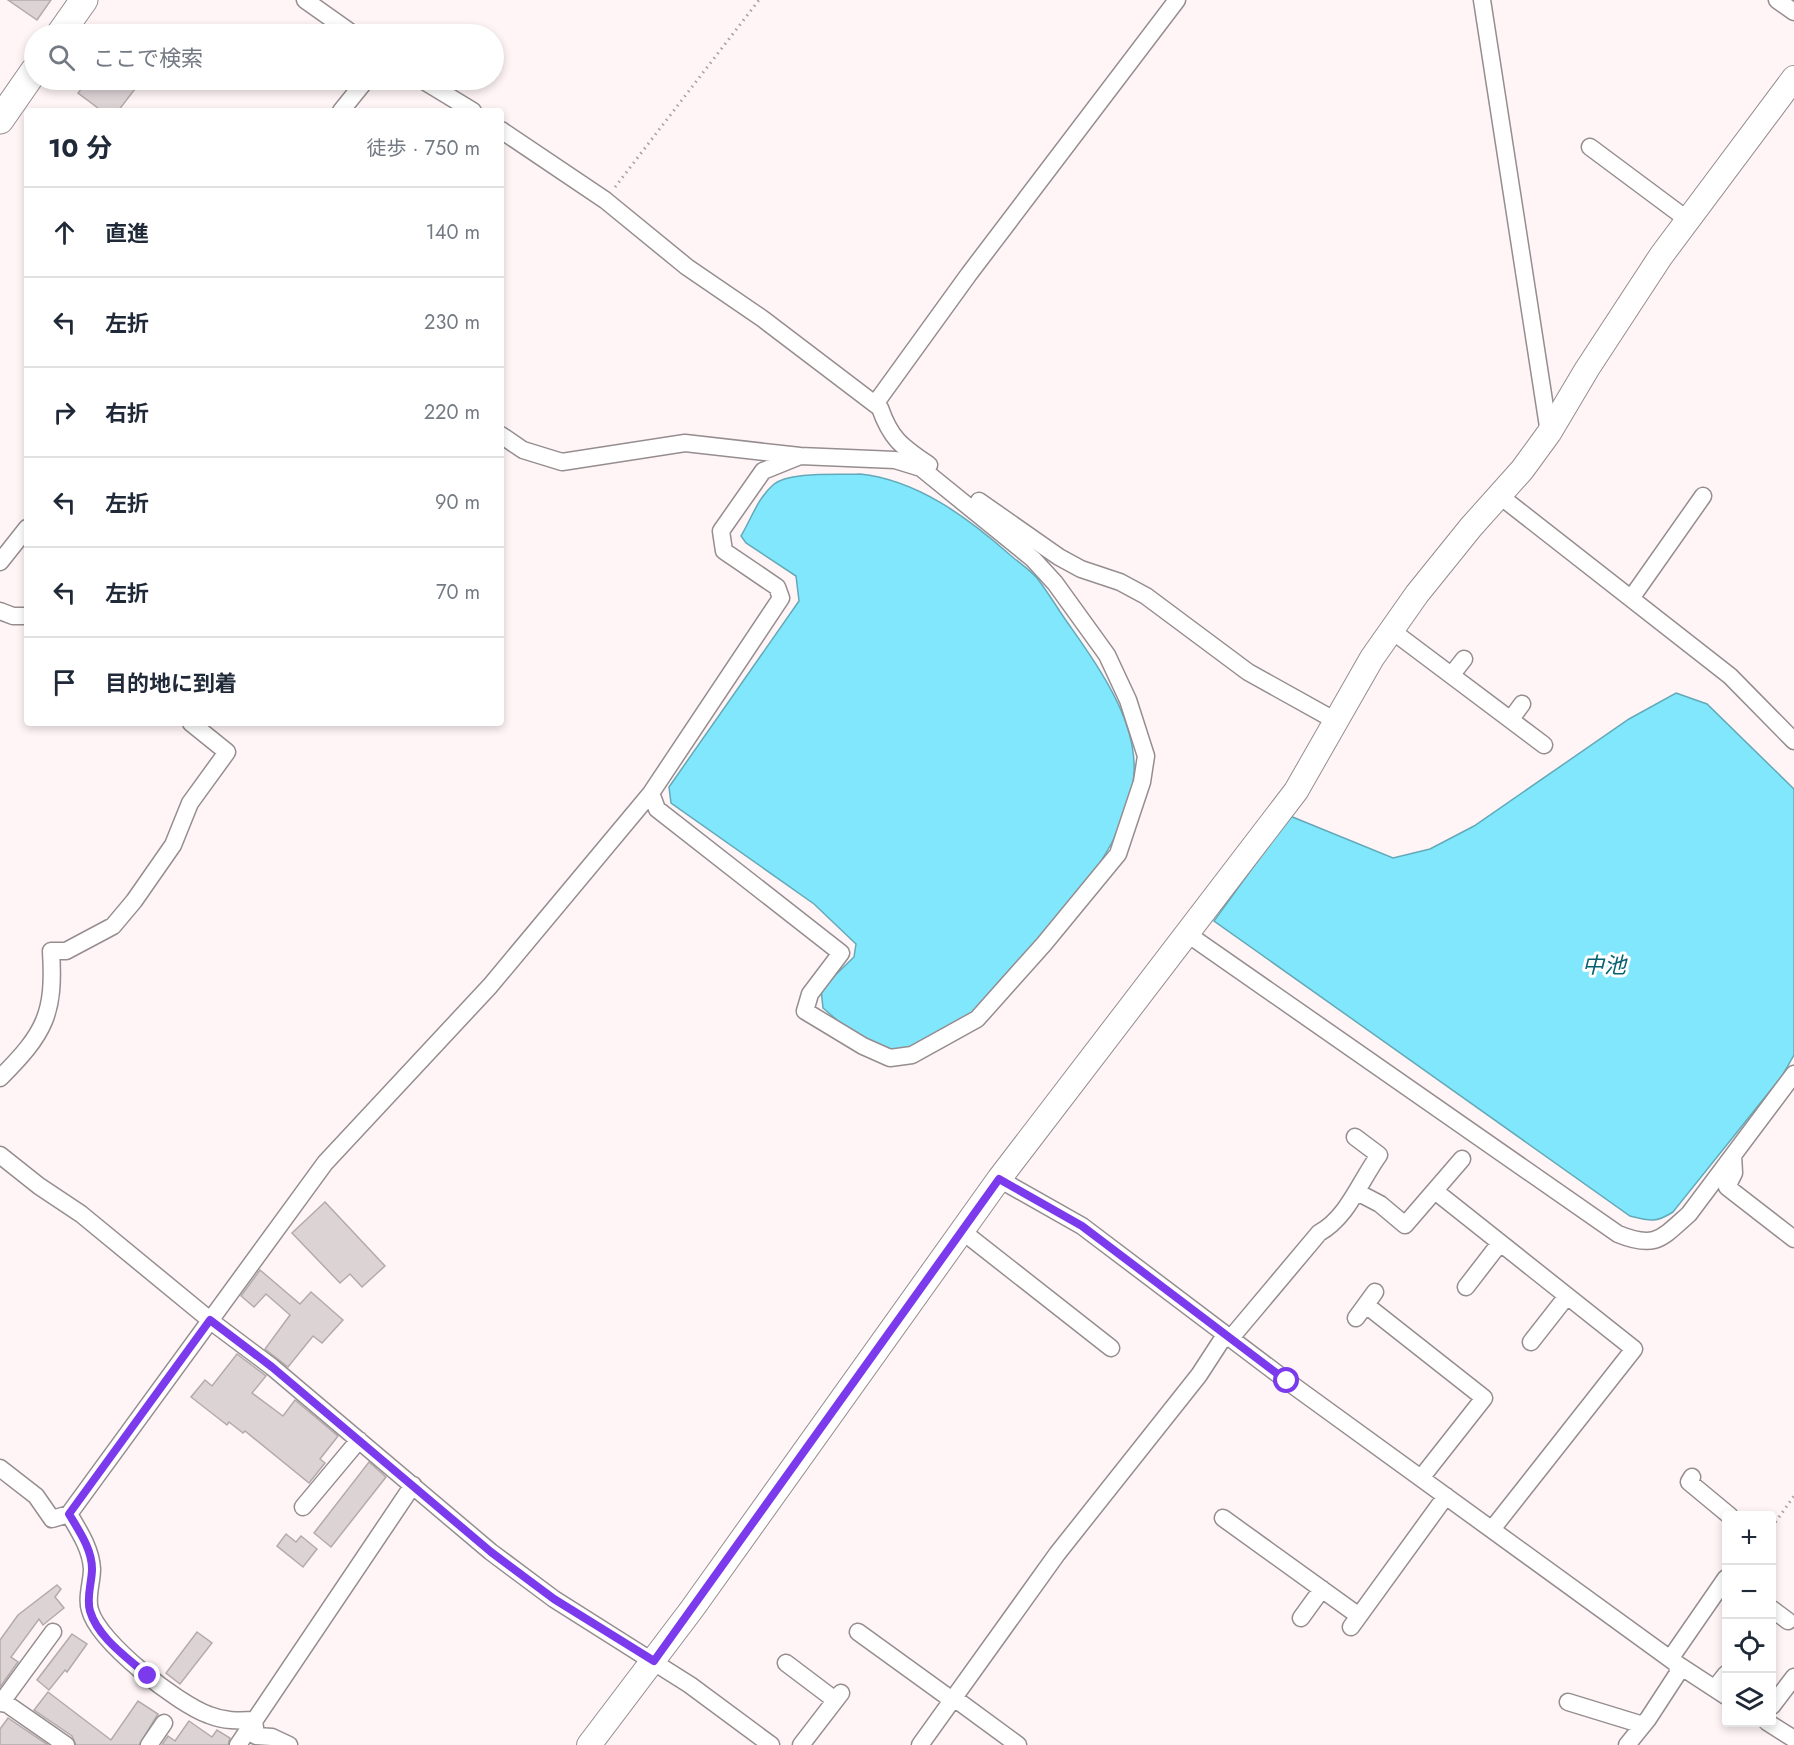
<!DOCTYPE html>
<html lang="ja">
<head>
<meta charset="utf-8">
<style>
	:root { --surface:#fff; --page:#f6f6f7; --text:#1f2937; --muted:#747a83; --line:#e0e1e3 }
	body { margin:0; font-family:Jost,"Noto Sans JP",sans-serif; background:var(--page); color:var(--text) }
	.controls { position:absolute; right:18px; bottom:18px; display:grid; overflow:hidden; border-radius:6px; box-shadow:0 3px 9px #0003 }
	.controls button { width:54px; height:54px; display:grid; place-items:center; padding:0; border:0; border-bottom:2px solid var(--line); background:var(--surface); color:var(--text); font:30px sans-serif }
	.stop { position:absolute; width:18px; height:18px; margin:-14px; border:4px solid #7c3aed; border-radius:50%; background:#fff }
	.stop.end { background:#7c3aed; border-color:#fff; box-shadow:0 2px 6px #0008 }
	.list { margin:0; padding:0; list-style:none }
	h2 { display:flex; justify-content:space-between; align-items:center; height:78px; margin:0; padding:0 24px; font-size:26px }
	h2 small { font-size:20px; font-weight:400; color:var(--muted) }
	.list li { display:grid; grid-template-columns:39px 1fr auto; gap:18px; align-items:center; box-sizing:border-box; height:90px; padding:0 24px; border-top:2px solid var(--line) }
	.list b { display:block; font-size:22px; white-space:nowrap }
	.list em { font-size:20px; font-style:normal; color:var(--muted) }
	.icon { flex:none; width:33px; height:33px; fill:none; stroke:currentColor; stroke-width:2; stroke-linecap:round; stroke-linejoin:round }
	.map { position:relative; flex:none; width:1794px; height:1745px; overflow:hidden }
	.search { position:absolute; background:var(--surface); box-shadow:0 3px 9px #0003; left:24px; top:24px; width:480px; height:66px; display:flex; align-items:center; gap:15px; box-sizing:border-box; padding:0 21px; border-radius:33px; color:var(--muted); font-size:22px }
	.panel { position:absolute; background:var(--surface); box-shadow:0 3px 9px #0003; left:24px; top:108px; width:480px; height:618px; border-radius:6px }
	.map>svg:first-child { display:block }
</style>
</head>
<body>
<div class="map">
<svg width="1794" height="1745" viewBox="0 0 1794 1745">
	<rect width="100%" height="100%" fill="#fff5f7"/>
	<path fill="#81e7fc" stroke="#63a9b8" stroke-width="1.5" d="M 860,474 C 917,480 967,517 1009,554 C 1018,562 1029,569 1037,578 C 1047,591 1056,606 1065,619 C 1097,665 1142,724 1133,783 C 1121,858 1053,923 1003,977 C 989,992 974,1014 957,1027 C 940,1040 912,1050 890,1052 C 873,1053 836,1019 823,1008 L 821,989 L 854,957 L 856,944 L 814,904 L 671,803 L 669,787 L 799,601 L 796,576 L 746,543 L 741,536 C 751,519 758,498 773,485 C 788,471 839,475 860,474 Z
		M 1676,693 L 1707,704 L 1794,789 L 1794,1055 L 1782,1076 L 1673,1212 C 1656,1223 1650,1221 1630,1216 L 1214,921 L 1290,816 L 1393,858 L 1430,849 L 1474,826 L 1629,719 Z"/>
	<path fill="#dcd3d5" stroke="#b3aaac" stroke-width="1.5" d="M 8,0 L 51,0 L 37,20 Z
		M 88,80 L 142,80 L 118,111 L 102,111 L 78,93 Z
		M 325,1202 L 385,1266 L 362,1287 L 350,1274 L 340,1283 L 292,1233 Z
		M 260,1270 L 300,1304 L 311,1292 L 343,1320 L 322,1343 L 313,1336 L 288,1367 L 265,1349 L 290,1315 L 266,1294 L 254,1307 L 241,1296 Z
		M 237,1354 L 266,1376 L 252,1393 L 283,1416 L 295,1400 L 338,1436 L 320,1459 L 325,1463 L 309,1483 L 245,1431 L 243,1433 L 229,1422 L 227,1425 L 191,1397 L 205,1380 L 212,1386 Z
		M 369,1462 L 386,1477 L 331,1547 L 314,1533 Z
		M 286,1534 L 296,1542 L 301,1536 L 317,1549 L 303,1567 L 277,1546 Z
		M 57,1585 L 61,1589 L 55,1597 L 64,1608 L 43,1625 L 39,1619 L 11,1657 L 18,1662 L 0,1687 L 0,1640 L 18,1615 Z
		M 197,1632 L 212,1643 L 180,1684 L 166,1673 Z
		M 72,1634 L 87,1644 L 67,1672 L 65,1670 L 49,1690 L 37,1680 Z
		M 48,1692 L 111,1740 L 138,1701 L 158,1714 L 139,1745 L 76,1745 L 72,1736 L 34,1710 Z
		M 8,1718 L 48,1745 L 0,1745 L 0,1729 Z
		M 189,1721 L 212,1737 L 217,1730 L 230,1738 L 228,1745 L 162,1745 L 168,1736 L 175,1741 Z"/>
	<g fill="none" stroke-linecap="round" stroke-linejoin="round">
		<defs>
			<path id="street" d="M 305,0 L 353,34
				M 1482,0 L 1549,433
				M 1777,0 L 1794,12
				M 422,80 L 473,111
				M 341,111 L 366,80
				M 501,130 L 605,200 L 687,267 L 763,319 L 880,408 C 891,440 903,447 929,465
				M 1590,147 L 1688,220
				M 875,404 L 969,274 L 1177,0
				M 501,435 L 523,450 L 562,462 L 685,443 L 800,456 L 895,460 L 921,468 L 1033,559 L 1055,583 L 1107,655 L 1128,700 L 1146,756 L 1142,782 L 1118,854 L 1044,944 L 977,1019 L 912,1055 L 890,1058 L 863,1046 L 805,1011 L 810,994 L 841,953 L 657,809 L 651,793
				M 1500,496 L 1730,676 L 1794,741
				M 979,501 L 1059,557 L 1081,569 L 1120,582 L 1146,596 L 1248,672 L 1336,721
				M 0,562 L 27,528
				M 1632,597 L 1703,496
				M 0,611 L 13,616 L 27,616
				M 1391,630 L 1544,745
				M 1453,673 L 1464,659
				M 1511,719 L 1522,704
				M 1186,933 L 1618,1234 C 1655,1249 1661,1239 1689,1214 L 1794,1074
				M 0,1078 C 45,1033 55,1014 51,951 L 66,951 L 113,926 L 134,901 L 173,845 L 190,803 L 227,752 L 191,723
				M 0,1155 L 39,1186 L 81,1214 L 216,1325 L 272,1367 L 491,1552 L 554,1599 L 690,1685 L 771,1745
				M 1733,1155 L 1734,1173 L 1727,1187 L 1794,1239
				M 999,1179 L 1082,1226 L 1287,1381 L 1677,1664 L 1726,1696
				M 1435,1191 L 1634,1349 L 1493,1528
				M 1357,1192 L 1380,1204 L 1405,1225 L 1462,1159
				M 962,1231 L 1111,1348
				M 1466,1287 L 1500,1243
				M 1366,1305 L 1484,1398 L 1421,1478
				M 1356,1318 L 1375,1292
				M 1230,1339 L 1319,1233 C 1348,1217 1360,1181 1379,1155 L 1355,1137
				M 1531,1342 L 1567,1296
				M 0,1468 L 36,1496 L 52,1519 L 69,1514
				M 1692,1477 L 1689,1482 L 1730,1516
				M 303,1507 L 359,1440
				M 1223,1518 L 1359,1616
				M 1772,1609 L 1788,1621
				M 1301,1618 L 1322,1589
				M 1351,1627 L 1446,1496
				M 858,1632 L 952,1700
				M 1670,1659 L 1726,1578
				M 786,1663 L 835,1700
				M 1715,1688 L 1726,1674
				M 954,1698 L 1018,1745
				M 1568,1702 L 1643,1725
				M 0,1703 L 7,1704 L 66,1745
				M 1,1703 L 53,1632
				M 1772,1706 L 1794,1677
				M 1767,1722 L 1794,1739
				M 149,1745 L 164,1723
				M 238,1745 L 413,1485
				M 289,1745 L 272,1737 L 256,1736 L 254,1720 C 238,1721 224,1721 209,1715 C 178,1704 98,1642 90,1610 C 86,1598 92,1582 92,1569 C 91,1549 79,1531 69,1514 L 325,1163 L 490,986 L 651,793 L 781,598 L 777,587 L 724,551 L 721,531 L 763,471 L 800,456
				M 801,1745 L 841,1693
				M 920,1745 L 1057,1554 L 1199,1375 L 1225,1335
				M 1627,1745 L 1648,1719 L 1678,1673 L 1677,1664"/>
			<path id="secondary" d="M 589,1745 L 692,1609 L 999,1179 L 1296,791 L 1372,658 L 1417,594 L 1471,527 L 1522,470 L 1549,433 L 1587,369 L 1661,256 L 1794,78"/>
			<path id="primary" d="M 60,34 L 84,0
				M 0,120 L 34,71"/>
		</defs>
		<use href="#street" stroke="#958d8f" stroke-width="19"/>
		<use href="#secondary" stroke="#958d8f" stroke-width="26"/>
		<use href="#primary" stroke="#958d8f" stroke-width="29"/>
		<path stroke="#a7a0a2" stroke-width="3" stroke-dasharray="1.5 4.5" stroke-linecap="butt" d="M 615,187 L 759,0
			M 1772,1527 L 1794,1496"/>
		<use href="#street" stroke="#fff" stroke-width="16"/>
		<use href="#secondary" stroke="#fff" stroke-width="24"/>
		<use href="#primary" stroke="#fff" stroke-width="27"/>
	</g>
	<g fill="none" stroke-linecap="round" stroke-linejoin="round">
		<path stroke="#7c3aed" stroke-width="8" d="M 148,1676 C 128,1658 98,1638 90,1611 C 86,1598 92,1582 92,1569 C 92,1549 79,1531 69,1514 L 210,1320 L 272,1367 L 491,1552 L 554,1599 L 654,1661 L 999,1179 L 1082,1226 L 1287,1381"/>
	</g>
	<g text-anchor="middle" stroke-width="6" stroke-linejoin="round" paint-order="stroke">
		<g font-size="22" font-style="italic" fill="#076170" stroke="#fff">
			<text x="1604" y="973">中池</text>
		</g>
	</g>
</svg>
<div class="controls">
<button>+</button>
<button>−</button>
<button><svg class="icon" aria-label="locate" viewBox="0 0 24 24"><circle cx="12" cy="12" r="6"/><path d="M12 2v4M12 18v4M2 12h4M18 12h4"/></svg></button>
<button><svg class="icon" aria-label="layers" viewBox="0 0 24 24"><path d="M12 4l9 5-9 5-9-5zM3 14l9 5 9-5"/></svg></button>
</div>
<div class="stop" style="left:1287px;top:1381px"></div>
<div class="stop end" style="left:148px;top:1676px"></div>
<div class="search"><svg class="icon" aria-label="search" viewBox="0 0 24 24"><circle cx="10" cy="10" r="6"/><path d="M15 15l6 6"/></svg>ここで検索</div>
<section class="panel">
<h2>10 分<small>徒歩 · 750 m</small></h2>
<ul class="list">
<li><svg class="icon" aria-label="ahead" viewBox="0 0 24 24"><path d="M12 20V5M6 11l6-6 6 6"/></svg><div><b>直進</b></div><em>140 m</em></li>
<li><svg class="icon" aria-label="left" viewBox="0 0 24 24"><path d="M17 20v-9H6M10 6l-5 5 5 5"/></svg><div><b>左折</b></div><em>230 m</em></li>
<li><svg class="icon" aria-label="right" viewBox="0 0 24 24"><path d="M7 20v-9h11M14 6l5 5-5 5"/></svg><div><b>右折</b></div><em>220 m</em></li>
<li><svg class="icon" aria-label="left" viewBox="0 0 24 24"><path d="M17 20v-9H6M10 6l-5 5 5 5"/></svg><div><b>左折</b></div><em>90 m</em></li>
<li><svg class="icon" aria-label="left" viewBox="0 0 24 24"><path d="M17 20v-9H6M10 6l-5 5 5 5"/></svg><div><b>左折</b></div><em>70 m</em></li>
<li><svg class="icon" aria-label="arrive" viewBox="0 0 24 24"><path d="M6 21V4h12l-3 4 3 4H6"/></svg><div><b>目的地に到着</b></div></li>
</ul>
</section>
</div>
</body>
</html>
